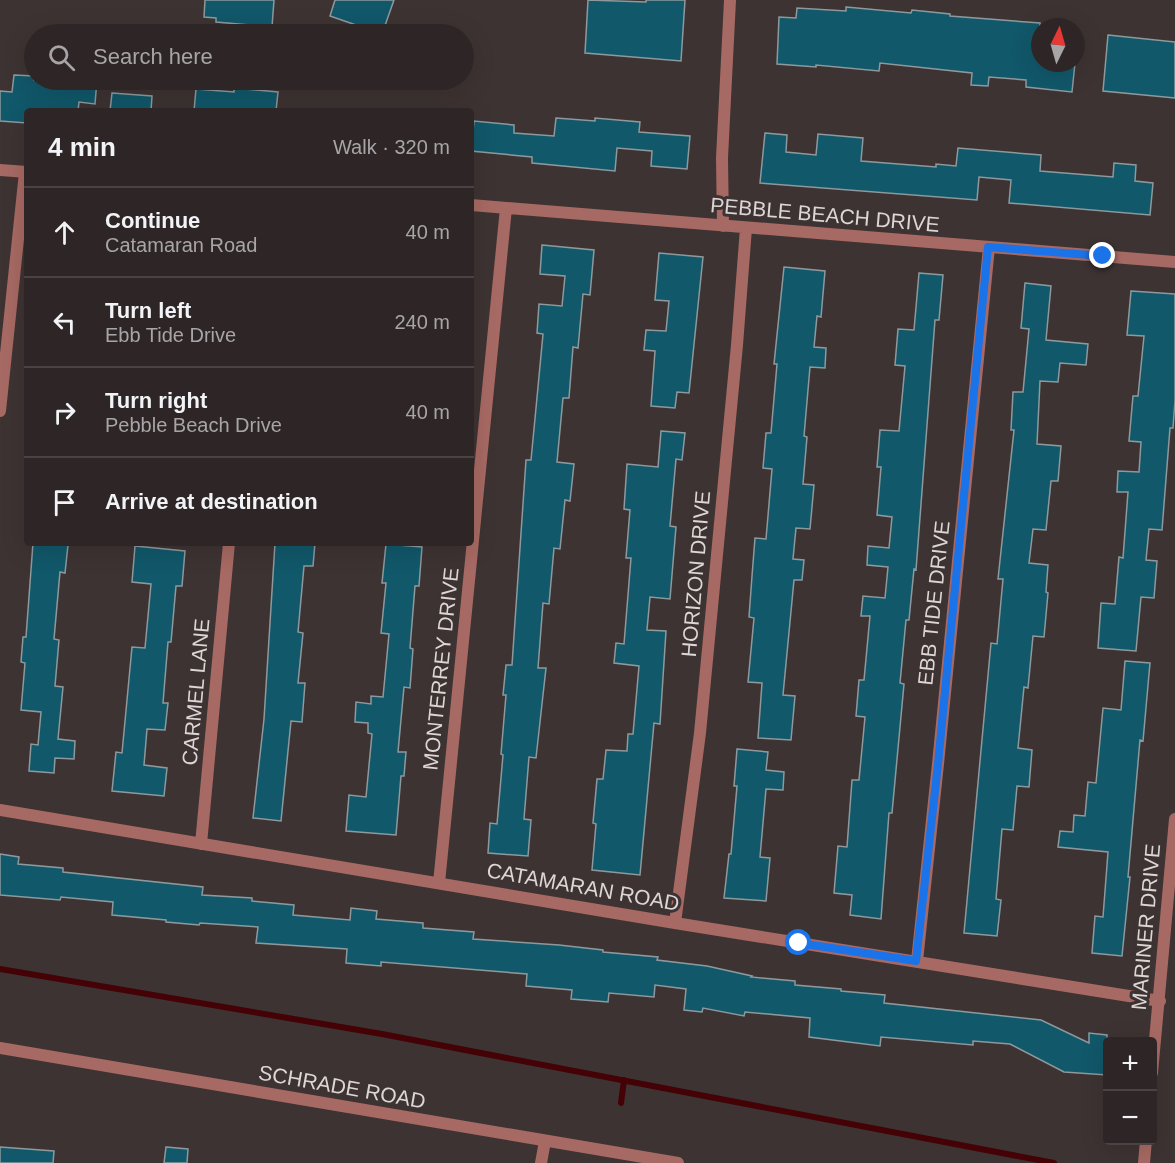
<!DOCTYPE html>
<html lang="en">
<head>
<meta charset="utf-8">
<style>
	:root { --surface:#2e2626; --page:#362e2e; --text:#f1f3f6; --muted:#a7a5a7; --line:#494343 }
	body { margin:0; font-family:Helvetica,sans-serif; background:var(--page); color:var(--text) }
	.controls { position:absolute; right:18px; bottom:18px; display:grid; overflow:hidden; border-radius:6px; box-shadow:0 6px 24px #0002 }
	.controls button { width:54px; height:54px; display:grid; place-items:center; padding:0; border:0; border-bottom:2px solid var(--line); background:var(--surface); color:var(--text); font:30px sans-serif }
	.compass { position:absolute; left:1031px; top:18px; width:54px; height:54px; border-radius:50%; background:var(--surface); box-shadow:0 6px 24px #0002; rotate:5deg }
	.stop { position:absolute; width:18px; height:18px; margin:-14px; border:4px solid #1a73e8; border-radius:50%; background:#fff }
	.stop.end { background:#1a73e8; border-color:#fff; box-shadow:0 2px 6px #0008 }
	.list { margin:0; padding:0; list-style:none }
	h2 { display:flex; justify-content:space-between; align-items:center; height:78px; margin:0; padding:0 24px; font-size:26px }
	h2 small { font-size:20px; font-weight:400; color:var(--muted) }
	.list li { display:grid; grid-template-columns:39px 1fr auto; gap:18px; align-items:center; box-sizing:border-box; height:90px; padding:0 24px; border-top:2px solid var(--line) }
	.list b { display:block; font-size:22px; white-space:nowrap }
	.list p { margin:0; font-size:20px; white-space:nowrap; color:var(--muted) }
	.list em { font-size:20px; font-style:normal; color:var(--muted) }
	.icon { flex:none; width:33px; height:33px; fill:none; stroke:currentColor; stroke-width:2; stroke-linecap:round; stroke-linejoin:round }
	.map { position:relative; flex:none; width:1175px; height:1163px; overflow:hidden }
	.search { position:absolute; background:var(--surface); box-shadow:0 6px 24px #0002; left:24px; top:24px; width:450px; height:66px; display:flex; align-items:center; gap:15px; box-sizing:border-box; padding:0 21px; border-radius:33px; color:var(--muted); font-size:22px }
	.panel { position:absolute; background:var(--surface); box-shadow:0 6px 24px #0002; left:24px; top:108px; width:450px; height:438px; border-radius:6px }
	.map>svg:first-child { display:block }
</style>
</head>
<body>
<div class="map">
<svg width="1175" height="1163" viewBox="0 0 1175 1163">
	<rect width="100%" height="100%" fill="#3d3332"/>
	<g fill="none" stroke-linecap="round" stroke-linejoin="round">
		<path stroke="#440206" stroke-width="6" d="M 0,969 L 382,1034 L 1054,1163
			M 621,1103 L 624,1080"/>
	</g>
	<path fill="#11586a" stroke="#8e999d" stroke-width="1.5" d="M 205,0 L 274,0 L 272,27 L 216,22 L 216,18 L 204,17 Z
		M 335,0 L 394,0 L 382,34 L 330,16 Z
		M 588,0 L 646,2 L 646,0 L 685,0 L 681,61 L 585,53 Z
		M 846,7 L 911,13 L 912,10 L 950,14 L 950,16 L 1040,23 L 1040,63 L 1075,63 L 1072,92 L 1026,87 L 1026,80 L 989,77 L 988,86 L 971,85 L 972,73 L 880,63 L 879,71 L 816,65 L 816,67 L 777,64 L 779,17 L 796,18 L 797,8 L 846,11 Z
		M 1108,35 L 1175,42 L 1175,98 L 1103,91 Z
		M 14,75 L 34,76 L 34,80 L 97,80 L 95,104 L 79,102 L 78,111 L 27,111 L 27,123 L 0,121 L 0,91 L 12,92 Z
		M 234,88 L 278,92 L 276,111 L 194,111 L 196,89 L 234,92 Z
		M 112,93 L 152,96 L 151,111 L 110,111 Z
		M 556,118 L 595,121 L 595,118 L 640,122 L 639,132 L 690,136 L 687,169 L 651,166 L 652,151 L 617,148 L 615,171 L 532,163 L 532,157 L 471,151 L 474,121 L 514,125 L 514,133 L 554,136 Z
		M 765,133 L 787,135 L 786,152 L 816,155 L 818,134 L 863,138 L 861,161 L 936,167 L 936,164 L 956,166 L 958,148 L 1041,155 L 1040,171 L 1113,177 L 1114,163 L 1136,165 L 1135,181 L 1153,183 L 1150,215 L 1009,203 L 1011,180 L 979,177 L 977,200 L 760,183 Z
		M 542,245 L 594,250 L 590,295 L 583,294 L 578,348 L 573,347 L 569,398 L 563,398 L 557,462 L 574,464 L 570,501 L 565,500 L 560,549 L 554,548 L 549,604 L 543,603 L 538,668 L 546,668 L 536,758 L 529,757 L 524,819 L 531,820 L 528,856 L 488,853 L 490,823 L 497,824 L 503,755 L 501,754 L 506,695 L 503,695 L 506,665 L 512,665 L 526,460 L 531,460 L 536,408 L 543,334 L 537,333 L 539,304 L 562,306 L 565,276 L 540,274 Z
		M 659,253 L 703,257 L 689,393 L 677,392 L 675,408 L 651,406 L 655,351 L 644,350 L 646,330 L 666,331 L 669,301 L 655,300 Z
		M 784,267 L 825,271 L 821,317 L 817,316 L 814,347 L 826,348 L 825,368 L 810,367 L 804,436 L 807,437 L 803,484 L 814,485 L 810,529 L 796,528 L 793,559 L 804,560 L 802,580 L 794,580 L 783,695 L 795,696 L 791,740 L 758,738 L 762,683 L 748,682 L 754,618 L 749,617 L 752,576 L 755,538 L 766,539 L 772,469 L 763,468 L 766,433 L 771,433 L 777,364 L 774,364 Z
		M 919,273 L 943,275 L 939,320 L 935,320 L 916,570 L 914,569 L 909,620 L 906,620 L 900,683 L 904,684 L 892,813 L 889,813 L 881,919 L 850,915 L 852,895 L 834,893 L 838,846 L 847,847 L 852,780 L 859,780 L 865,717 L 856,716 L 859,680 L 864,680 L 870,616 L 861,616 L 863,596 L 885,598 L 888,567 L 867,565 L 868,546 L 889,548 L 892,517 L 877,515 L 881,467 L 877,467 L 880,430 L 899,431 L 905,366 L 895,365 L 898,329 L 914,330 Z
		M 1025,283 L 1051,286 L 1046,340 L 1088,344 L 1086,365 L 1060,363 L 1058,382 L 1040,381 L 1037,444 L 1061,446 L 1058,481 L 1051,481 L 1046,530 L 1033,529 L 1029,563 L 1048,565 L 1046,592 L 1048,593 L 1044,637 L 1033,636 L 1028,688 L 1024,687 L 1018,748 L 1032,750 L 1029,787 L 1017,786 L 1013,830 L 1002,829 L 996,899 L 1001,900 L 997,936 L 964,933 L 991,643 L 997,644 L 1003,579 L 998,579 L 1014,430 L 1011,430 L 1013,392 L 1023,392 L 1029,329 L 1021,328 Z
		M 1131,291 L 1175,294 L 1175,400 L 1173,428 L 1170,428 L 1162,530 L 1149,529 L 1146,560 L 1157,561 L 1154,598 L 1141,597 L 1136,651 L 1098,648 L 1101,603 L 1115,604 L 1119,557 L 1123,558 L 1128,492 L 1117,492 L 1118,471 L 1139,472 L 1141,442 L 1129,441 L 1133,396 L 1138,396 L 1144,336 L 1127,335 Z
		M 661,431 L 685,433 L 682,460 L 676,459 L 670,526 L 676,527 L 670,599 L 650,597 L 647,630 L 666,631 L 660,724 L 654,723 L 640,875 L 592,870 L 596,824 L 593,823 L 597,779 L 603,779 L 606,750 L 627,751 L 628,734 L 633,734 L 639,666 L 614,663 L 616,643 L 624,644 L 631,558 L 626,558 L 630,510 L 624,509 L 627,464 L 658,467 Z
		M 33,543 L 68,545 L 65,573 L 60,572 L 54,639 L 59,640 L 55,686 L 63,687 L 58,739 L 75,741 L 74,759 L 55,758 L 54,773 L 29,771 L 31,744 L 38,745 L 41,712 L 21,710 L 25,663 L 21,662 L 23,637 L 26,637 Z
		M 275,543 L 315,543 L 313,566 L 304,566 L 298,632 L 303,633 L 298,683 L 305,683 L 302,722 L 291,721 L 281,821 L 253,818 L 264,719 Z
		M 386,544 L 422,547 L 419,586 L 415,586 L 410,648 L 413,649 L 410,688 L 404,687 L 398,752 L 406,752 L 404,776 L 401,776 L 396,835 L 346,831 L 349,795 L 366,797 L 372,734 L 368,733 L 368,723 L 355,722 L 356,702 L 371,704 L 371,696 L 383,697 L 389,634 L 381,633 L 386,583 L 382,583 Z
		M 135,546 L 185,551 L 182,586 L 176,586 L 171,642 L 168,642 L 163,703 L 168,703 L 165,730 L 147,729 L 144,765 L 167,768 L 164,796 L 112,791 L 116,752 L 122,753 L 132,647 L 145,648 L 151,584 L 132,582 Z
		M 1125,661 L 1150,663 L 1143,741 L 1140,740 L 1128,877 L 1130,877 L 1122,956 L 1092,953 L 1095,916 L 1103,917 L 1108,852 L 1058,847 L 1060,831 L 1073,832 L 1074,815 L 1085,816 L 1088,782 L 1096,783 L 1103,708 L 1121,710 Z
		M 737,749 L 768,752 L 766,770 L 784,772 L 783,790 L 766,789 L 760,857 L 770,858 L 766,901 L 724,898 L 729,854 L 731,854 L 737,786 L 734,786 Z
		M 0,854 L 19,857 L 18,864 L 63,868 L 63,872 L 203,887 L 202,895 L 252,898 L 252,901 L 294,905 L 293,915 L 350,920 L 351,908 L 377,911 L 376,919 L 423,923 L 423,928 L 474,932 L 473,939 L 559,945 L 603,950 L 603,952 L 658,957 L 657,960 L 707,966 L 752,976 L 751,977 L 795,981 L 795,985 L 841,989 L 841,991 L 885,995 L 884,1003 L 1041,1020 L 1089,1043 L 1089,1033 L 1107,1035 L 1107,1075 L 1064,1072 L 1010,1044 L 973,1041 L 973,1045 L 881,1037 L 880,1046 L 809,1037 L 810,1018 L 745,1012 L 744,1016 L 703,1008 L 702,1012 L 684,1010 L 686,989 L 655,985 L 654,997 L 609,993 L 608,1002 L 571,999 L 572,990 L 526,986 L 527,974 L 381,962 L 381,966 L 346,963 L 347,949 L 256,943 L 258,927 L 200,923 L 199,925 L 166,922 L 166,920 L 112,915 L 113,902 L 61,897 L 60,900 L 0,895 Z
		M 0,1147 L 54,1151 L 53,1163 L 0,1163 Z
		M 166,1147 L 188,1149 L 187,1163 L 164,1163 Z"/>
	<g fill="none" stroke-linecap="round" stroke-linejoin="round">
		<path stroke="#a76963" stroke-width="12" d="M 0,170 L 27,172
			M 471,205 L 1175,262
			M 723,226 L 722,158 L 730,0
			M 0,411 L 25,172
			M 0,810 L 675,923 L 1160,1001
			M 201,844 L 229,543
			M 439,883 L 506,208
			M 675,923 L 700,733 L 737,345 L 746,228
			M 917,961 L 938,764 L 989,247
			M 1152,1073 L 1175,819
			M 541,1163 L 545,1141
			M 1144,1163 L 1146,1140"/>
		<path stroke="#a76963" stroke-width="12" d="M 0,1048 L 678,1163"/>
	</g>
	<g fill="none" stroke-linecap="round" stroke-linejoin="round">
		<path stroke="#1a73e8" stroke-width="8" d="M 799,943 L 916,961 L 938,764 L 988,247 L 1103,256"/>
	</g>
	<g text-anchor="middle" stroke-width="6" stroke-linejoin="round" paint-order="stroke">
		<g font-size="21" fill="#ddd6d6" stroke="#3d3332">
			<text transform="translate(825 215) rotate(5)" y="7">PEBBLE BEACH DRIVE</text>
			<text transform="translate(696 574) rotate(-85)" y="7">HORIZON DRIVE</text>
			<text transform="translate(934 603) rotate(-84)" y="7">EBB TIDE DRIVE</text>
			<text transform="translate(441 669) rotate(-84)" y="7">MONTERREY DRIVE</text>
			<text transform="translate(196 692) rotate(-85)" y="7">CARMEL LANE</text>
			<text transform="translate(583 887) rotate(10)" y="7">CATAMARAN ROAD</text>
			<text transform="translate(1146 927) rotate(-85)" y="7">MARINER DRIVE</text>
			<text transform="translate(342 1087) rotate(10)" y="7">SCHRADE ROAD</text>
		</g>
	</g>
</svg>
<div class="controls">
<button>+</button>
<button>−</button>
</div>
<svg class="compass" viewBox="-18 -18 36 36"><path d="M0-13l5 13h-10z" fill="#e53935"/><path d="M0 13l5-13h-10z" fill="#a7a5a7"/></svg>
<div class="stop" style="left:799px;top:943px"></div>
<div class="stop end" style="left:1103px;top:256px"></div>
<div class="search"><svg class="icon" aria-label="search" viewBox="0 0 24 24"><circle cx="10" cy="10" r="6"/><path d="M15 15l6 6"/></svg>Search here</div>
<section class="panel">
<h2>4 min<small>Walk · 320 m</small></h2>
<ul class="list">
<li><svg class="icon" aria-label="ahead" viewBox="0 0 24 24"><path d="M12 20V5M6 11l6-6 6 6"/></svg><div><b>Continue</b><p>Catamaran Road</p></div><em>40 m</em></li>
<li><svg class="icon" aria-label="left" viewBox="0 0 24 24"><path d="M17 20v-9H6M10 6l-5 5 5 5"/></svg><div><b>Turn left</b><p>Ebb Tide Drive</p></div><em>240 m</em></li>
<li><svg class="icon" aria-label="right" viewBox="0 0 24 24"><path d="M7 20v-9h11M14 6l5 5-5 5"/></svg><div><b>Turn right</b><p>Pebble Beach Drive</p></div><em>40 m</em></li>
<li><svg class="icon" aria-label="arrive" viewBox="0 0 24 24"><path d="M6 21V4h12l-3 4 3 4H6"/></svg><div><b>Arrive at destination</b></div></li>
</ul>
</section>
</div>
</body>
</html>
